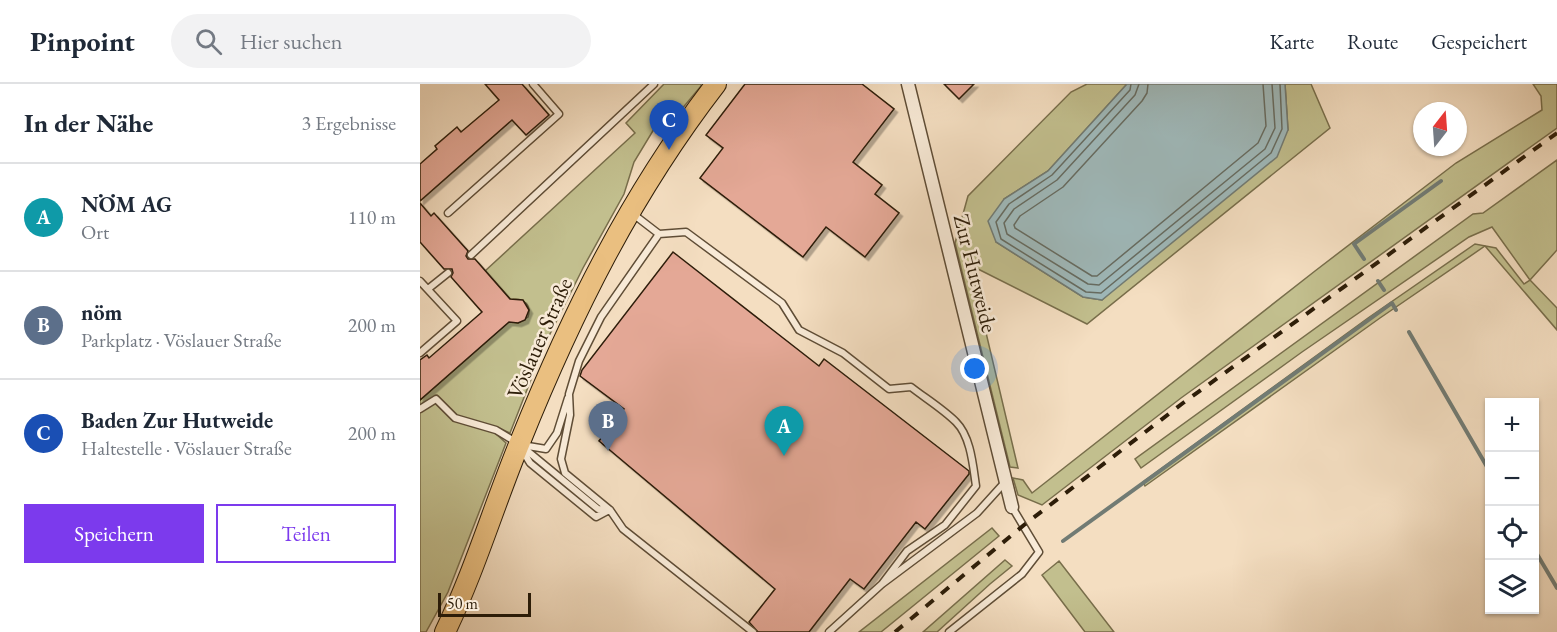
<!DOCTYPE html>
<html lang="de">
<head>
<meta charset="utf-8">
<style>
	:root { --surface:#fff; --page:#f2f2f3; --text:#1f2937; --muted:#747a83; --line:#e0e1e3; --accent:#7c3aed }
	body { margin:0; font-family:"EB Garamond",serif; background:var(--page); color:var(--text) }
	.controls { position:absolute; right:18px; bottom:18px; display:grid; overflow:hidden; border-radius:0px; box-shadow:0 2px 4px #0004 }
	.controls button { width:54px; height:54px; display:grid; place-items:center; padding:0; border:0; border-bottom:2px solid var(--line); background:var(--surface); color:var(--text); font:30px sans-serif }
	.compass { position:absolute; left:993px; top:18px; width:54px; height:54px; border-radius:50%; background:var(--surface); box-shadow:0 2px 4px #0004; rotate:17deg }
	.scale { position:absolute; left:18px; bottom:15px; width:93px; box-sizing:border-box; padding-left:6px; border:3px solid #2d1d08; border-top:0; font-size:16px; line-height:21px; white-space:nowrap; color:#2d1d08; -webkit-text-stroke:4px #f8ead7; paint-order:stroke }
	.you { position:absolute; left:555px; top:285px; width:21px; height:21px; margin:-15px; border:4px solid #fff; border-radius:50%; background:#1a73e8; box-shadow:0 0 0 9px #1a73e833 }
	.badge { display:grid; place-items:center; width:39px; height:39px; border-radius:50%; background:var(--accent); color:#fff; font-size:20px; font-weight:700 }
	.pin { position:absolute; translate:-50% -50px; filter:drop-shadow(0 2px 3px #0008) }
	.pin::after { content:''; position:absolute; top:32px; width:21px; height:18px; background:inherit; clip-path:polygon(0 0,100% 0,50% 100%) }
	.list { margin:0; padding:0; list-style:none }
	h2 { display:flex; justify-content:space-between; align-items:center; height:78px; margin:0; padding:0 24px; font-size:26px }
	h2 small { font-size:20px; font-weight:400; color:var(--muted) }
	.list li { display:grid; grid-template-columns:39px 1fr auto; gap:18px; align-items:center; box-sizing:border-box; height:108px; padding:0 24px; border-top:2px solid var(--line) }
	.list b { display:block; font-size:22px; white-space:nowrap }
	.list p { margin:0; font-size:20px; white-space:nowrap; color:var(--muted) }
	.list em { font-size:20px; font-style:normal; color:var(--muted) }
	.actions { display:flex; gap:12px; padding:18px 24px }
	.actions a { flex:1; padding:14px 0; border:2px solid var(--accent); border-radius:0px; text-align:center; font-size:21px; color:var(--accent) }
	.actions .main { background:var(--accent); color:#fff }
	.icon { flex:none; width:33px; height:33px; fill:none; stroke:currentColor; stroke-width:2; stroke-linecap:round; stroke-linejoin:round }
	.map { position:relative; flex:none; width:1137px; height:548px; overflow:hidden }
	header { display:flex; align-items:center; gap:36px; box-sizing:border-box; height:84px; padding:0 30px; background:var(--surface); border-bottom:2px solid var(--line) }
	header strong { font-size:28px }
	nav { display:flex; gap:33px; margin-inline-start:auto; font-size:21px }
	.search { width:420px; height:54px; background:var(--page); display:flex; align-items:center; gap:15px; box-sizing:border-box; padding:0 21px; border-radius:33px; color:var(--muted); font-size:22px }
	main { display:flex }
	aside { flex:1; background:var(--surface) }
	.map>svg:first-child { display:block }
</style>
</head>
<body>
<header>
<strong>Pinpoint</strong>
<div class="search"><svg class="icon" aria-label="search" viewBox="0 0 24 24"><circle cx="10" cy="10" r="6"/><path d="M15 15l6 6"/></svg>Hier suchen</div>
<nav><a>Karte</a><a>Route</a><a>Gespeichert</a></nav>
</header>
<main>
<aside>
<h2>In der Nähe<small>3 Ergebnisse</small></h2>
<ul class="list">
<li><span class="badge" style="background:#0f9aa8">A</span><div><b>NÖM AG</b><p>Ort</p></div><em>110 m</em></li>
<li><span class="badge" style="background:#5c6f8a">B</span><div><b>nöm</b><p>Parkplatz · Vöslauer Straße</p></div><em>200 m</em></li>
<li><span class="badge" style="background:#1a4fb4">C</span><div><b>Baden Zur Hutweide</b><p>Haltestelle · Vöslauer Straße</p></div><em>200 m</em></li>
</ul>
<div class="actions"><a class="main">Speichern</a><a>Teilen</a></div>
</aside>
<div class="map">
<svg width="1137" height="548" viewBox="0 0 1137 548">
	<defs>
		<filter id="shadow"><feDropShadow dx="3.5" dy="3.5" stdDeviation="0" flood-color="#0004"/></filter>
	</defs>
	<rect width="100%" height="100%" fill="#f4dec1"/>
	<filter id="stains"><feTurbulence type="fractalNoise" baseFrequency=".00333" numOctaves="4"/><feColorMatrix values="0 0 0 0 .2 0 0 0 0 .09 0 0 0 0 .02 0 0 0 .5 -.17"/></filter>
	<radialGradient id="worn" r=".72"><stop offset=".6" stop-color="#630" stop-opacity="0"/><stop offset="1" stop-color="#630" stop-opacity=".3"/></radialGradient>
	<path fill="#c2bf8e" stroke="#786e4b" stroke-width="1.5" d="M 244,0 L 281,0 L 281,2 L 246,44 L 234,45 L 214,78 L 204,110 L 163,184 L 125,260 L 90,349 L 77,343 L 75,349 L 86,359 L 28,508 L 6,548 L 0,548 L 0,316 L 90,237 L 98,239 L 108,233 C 112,221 103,213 91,216 L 65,187 L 215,49 L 206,39 Z
		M 667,0 L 707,0 L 628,87 L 584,115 L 576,158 L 663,213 L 682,216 L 868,46 L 865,0 L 891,0 L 910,44 L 667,240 L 550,181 L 598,384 L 590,383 L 535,159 L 548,112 L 651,8 Z
		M 1113,0 L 1137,0 L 1137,44 L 761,314 L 622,421 L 598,411 L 593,394 L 603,396 L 612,409 L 895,187 L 1036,79 L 1122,26 L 1121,12 Z
		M 1137,76 L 1137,166 L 1110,196 L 1137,224 L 1137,246 L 1065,162 L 960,234 L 725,402 L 723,398 L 948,234 L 1055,160 L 1076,164 L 1104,200 L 1110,196 L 1072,143 L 1049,153 L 882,268 L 721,384 L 715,375 L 1053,130 L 1063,129 Z
		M 572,444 L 579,452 L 461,548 L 439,548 Z
		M 585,476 L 592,482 L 570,500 L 517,548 L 503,548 Z
		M 639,477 L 694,548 L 665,548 L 622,491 Z"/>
	<path fill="#9fbabc" stroke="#717b74" stroke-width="1.5" d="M 707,0 L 865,0 L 868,46 L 857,73 L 682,216 L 663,213 L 576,158 L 568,137 L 584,115 L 628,87 Z"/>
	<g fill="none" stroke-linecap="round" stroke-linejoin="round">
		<path stroke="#666c62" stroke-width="1.5" d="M 711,0 L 710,6 L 632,91 L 589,120 L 576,138 L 581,155 L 666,208 L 681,209 L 851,69 L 862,45 L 860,0
			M 719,0 L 715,11 L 637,96 L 594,125 L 584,139 L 587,150 L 668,200 L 679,201 L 845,65 L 855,44 L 852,0
			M 728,0 L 727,9 L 722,17 L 643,103 L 600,132 L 594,141 L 595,144 L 672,192 L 677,192 L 838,59 L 846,42 L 843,0"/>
		<path stroke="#717b74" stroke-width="4" d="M 944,175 L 934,160 L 1021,97
			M 958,197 L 964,206
			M 989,248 L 1070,388
			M 643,457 L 972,219 L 976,226
			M 1114,465 L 1137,504"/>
	</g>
	<path fill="#e4a896" stroke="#2d1d08" stroke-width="1.5" filter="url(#shadow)" d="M 65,0 L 102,0 L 129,31 L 106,51 L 92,36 L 0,117 L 0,80 L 17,65 L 15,62 L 37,43 L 41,48 L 79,16 Z
		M 325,0 L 442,0 L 474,25 L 433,78 L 462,101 L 455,110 L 479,129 L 445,173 L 406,143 L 383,173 L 280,94 L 303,64 L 286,51 Z
		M 524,0 L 554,0 L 539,15 Z
		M 0,119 L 11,132 L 14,129 L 48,167 L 46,172 L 48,175 L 55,175 L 90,215 L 103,216 L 109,226 L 105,236 L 98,239 L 89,238 L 0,316 L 0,276 L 7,271 L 9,274 L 62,228 L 31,193 L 33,189 L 32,185 L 24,185 L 0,158 Z
		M 253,168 L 399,282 L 404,275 L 549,387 L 549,390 L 505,445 L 496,438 L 444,505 L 430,495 L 389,548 L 338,548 L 329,538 L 355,505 L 179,357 L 204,325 L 160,292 L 162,286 Z"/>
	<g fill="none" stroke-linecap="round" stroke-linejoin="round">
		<defs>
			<path id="service" d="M 28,129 L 139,30 L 113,0
				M 213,130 L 239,150 L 181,233 L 159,277 L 149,310 L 150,331 L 141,375 L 145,389 L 190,426 L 203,445 L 333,548
				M 239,150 L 266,148 L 362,219 L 379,246 L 423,269 L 469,305 L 491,303 C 505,314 523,325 536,338 C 551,353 553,382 556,402 L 525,441 L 487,467 L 462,500
				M 51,171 L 234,0
				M 0,197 L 37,237 L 0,269
				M 8,205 L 28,189
				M 0,325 L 16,315 L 35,334 L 76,346 L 99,360 L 178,425 L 190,426
				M 102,361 L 126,365 L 137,349 L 148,314
				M 102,366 L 110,379 L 176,433 L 189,426
				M 409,548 L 462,500 L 557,429 L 586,397
				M 529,548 L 602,490 L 619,468 L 592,423"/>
			<path id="minor" d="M 488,0 L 592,423"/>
			<path id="primary" d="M 25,548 C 55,486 74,421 100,358 C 152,229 211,110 296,0"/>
		</defs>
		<use href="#service" stroke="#5f4d36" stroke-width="9"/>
		<use href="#minor" stroke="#5f4d36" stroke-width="15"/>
		<use href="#primary" stroke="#2d1d08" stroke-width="22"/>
		<use href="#service" stroke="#f8ead7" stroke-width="6"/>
		<use href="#minor" stroke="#f8ead7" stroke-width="12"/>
		<use href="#primary" stroke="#eabf80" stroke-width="20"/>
		<path stroke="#2d1d08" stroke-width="4" stroke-dasharray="10 10" stroke-linecap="butt" d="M 475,548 L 604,441 L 763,319 L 1137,49"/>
	</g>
	<g text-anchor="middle" stroke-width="5" stroke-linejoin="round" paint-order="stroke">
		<g font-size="22" fill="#2d1d08" stroke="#f8ead7">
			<text transform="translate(556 189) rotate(76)" y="8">Zur Hutweide</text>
			<text transform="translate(119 254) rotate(-66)" y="8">Vöslauer Straße</text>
		</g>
	</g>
	<rect width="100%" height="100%" filter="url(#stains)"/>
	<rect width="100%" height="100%" fill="url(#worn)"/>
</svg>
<div class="controls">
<button>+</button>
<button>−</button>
<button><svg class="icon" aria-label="locate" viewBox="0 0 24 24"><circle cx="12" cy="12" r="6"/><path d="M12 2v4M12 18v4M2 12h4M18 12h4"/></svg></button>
<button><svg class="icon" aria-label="layers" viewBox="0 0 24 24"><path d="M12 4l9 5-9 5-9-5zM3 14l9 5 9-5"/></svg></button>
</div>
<svg class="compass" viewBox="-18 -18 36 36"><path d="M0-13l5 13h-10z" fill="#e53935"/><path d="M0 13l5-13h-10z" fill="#747a83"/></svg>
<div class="scale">50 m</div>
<div class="you"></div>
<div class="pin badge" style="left:364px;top:372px;background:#0f9aa8">A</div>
<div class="pin badge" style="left:188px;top:367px;background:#5c6f8a">B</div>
<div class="pin badge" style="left:249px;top:66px;background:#1a4fb4">C</div>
</div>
</main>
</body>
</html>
